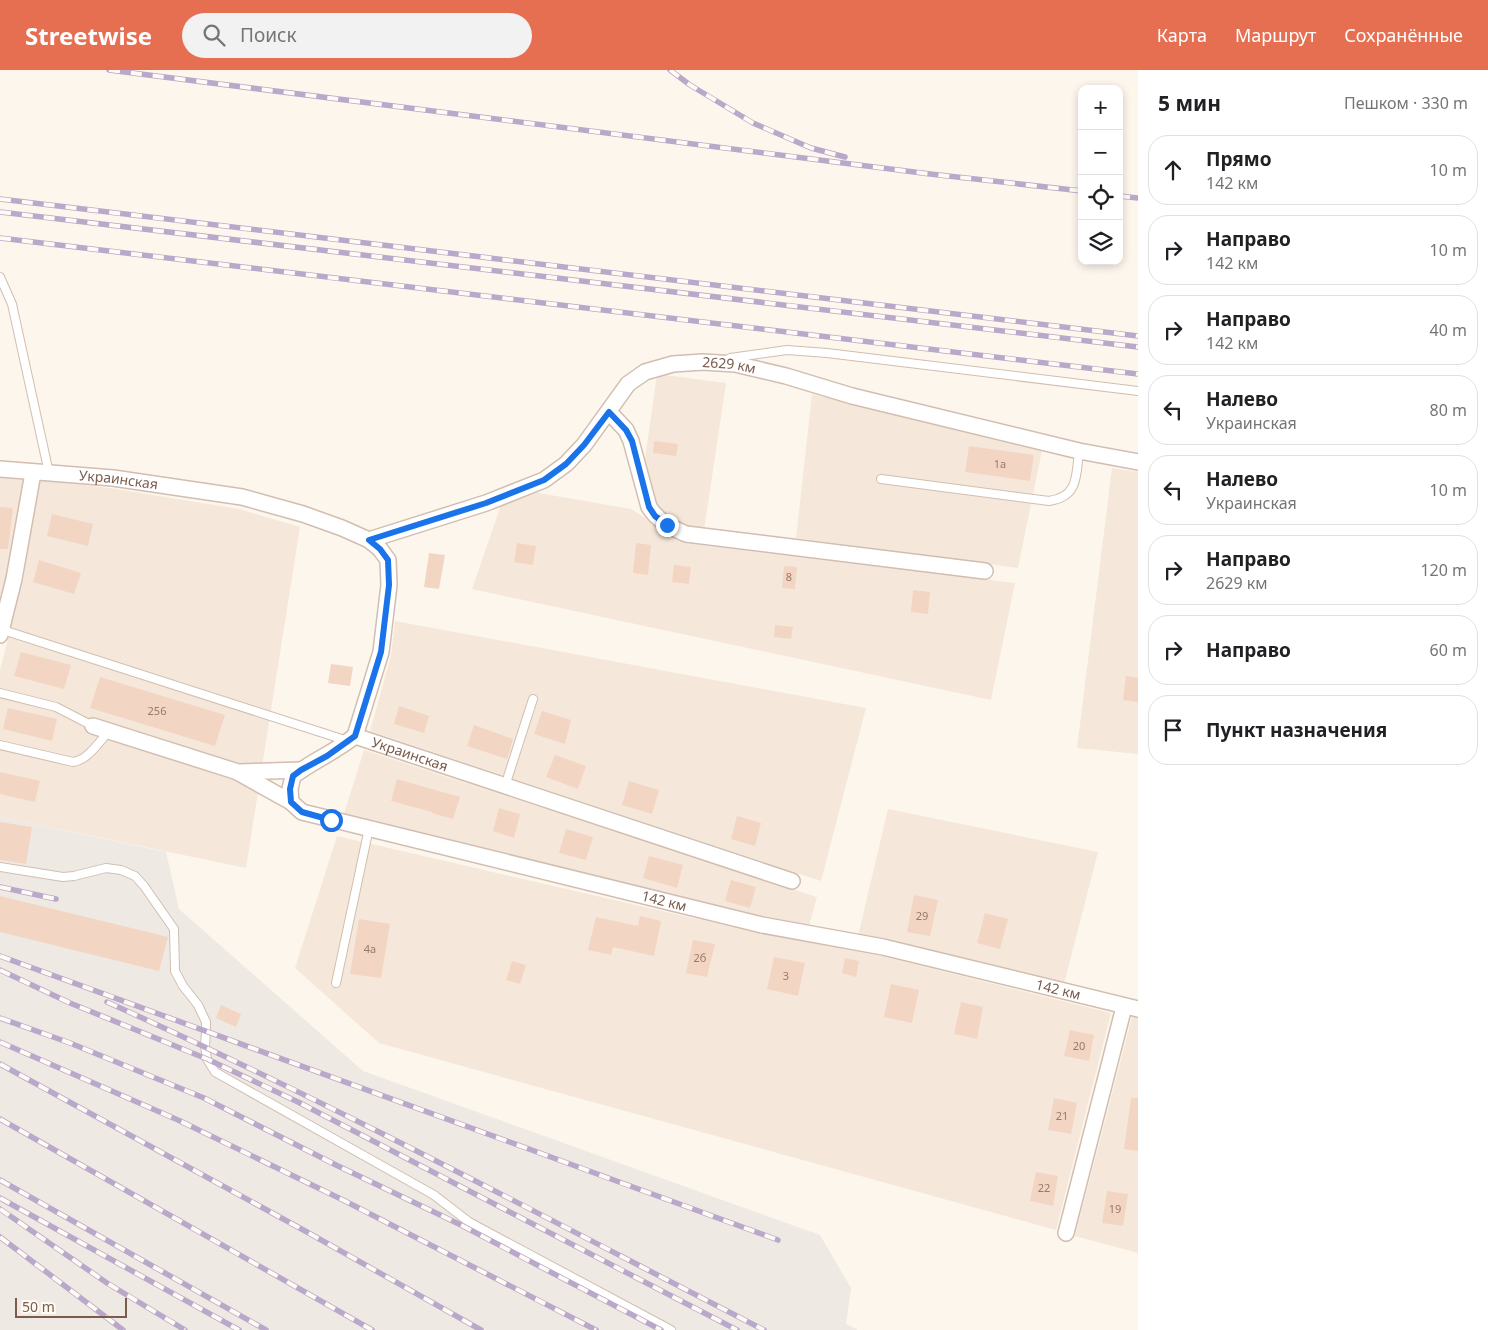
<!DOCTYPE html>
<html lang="ru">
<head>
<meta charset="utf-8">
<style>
	:root { --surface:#fff; --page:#f2f2f2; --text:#202124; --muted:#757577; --line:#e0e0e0; --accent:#e76f51 }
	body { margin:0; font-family:"Noto Sans",sans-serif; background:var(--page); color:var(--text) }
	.controls { position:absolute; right:15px; top:15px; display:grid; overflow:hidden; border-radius:10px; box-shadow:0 2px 8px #0003 }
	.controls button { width:45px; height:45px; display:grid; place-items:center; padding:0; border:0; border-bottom:1px solid var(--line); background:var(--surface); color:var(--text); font:25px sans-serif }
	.scale { position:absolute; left:15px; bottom:12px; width:112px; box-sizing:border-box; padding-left:5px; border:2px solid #7a5c4d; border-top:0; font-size:14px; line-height:18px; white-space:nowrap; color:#7a5c4d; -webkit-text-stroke:4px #fffaf3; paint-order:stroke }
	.stop { position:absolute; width:15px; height:15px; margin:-11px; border:4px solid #1a73e8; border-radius:50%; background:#fff }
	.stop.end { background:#1a73e8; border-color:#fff; box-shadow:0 1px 5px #0008 }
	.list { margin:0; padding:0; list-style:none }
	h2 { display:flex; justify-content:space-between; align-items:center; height:65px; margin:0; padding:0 20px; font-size:21px }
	h2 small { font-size:16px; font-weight:400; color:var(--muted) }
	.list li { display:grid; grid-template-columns:32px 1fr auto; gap:15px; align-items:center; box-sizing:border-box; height:70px; margin:0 10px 10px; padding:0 10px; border:1px solid var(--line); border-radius:20px }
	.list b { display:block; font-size:19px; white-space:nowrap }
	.list p { margin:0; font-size:16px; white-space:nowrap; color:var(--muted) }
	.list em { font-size:16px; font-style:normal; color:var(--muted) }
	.icon { flex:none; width:28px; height:28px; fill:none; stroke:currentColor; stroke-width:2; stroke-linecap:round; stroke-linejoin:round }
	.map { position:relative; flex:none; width:1138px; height:1260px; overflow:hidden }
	header { display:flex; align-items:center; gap:30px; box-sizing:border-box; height:70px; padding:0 25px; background:var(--accent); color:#fff }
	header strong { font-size:24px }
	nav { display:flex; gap:28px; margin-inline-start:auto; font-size:18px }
	.search { width:350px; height:45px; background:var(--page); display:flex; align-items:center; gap:12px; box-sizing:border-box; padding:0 18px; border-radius:28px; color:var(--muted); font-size:19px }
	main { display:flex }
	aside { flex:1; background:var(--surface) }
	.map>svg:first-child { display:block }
</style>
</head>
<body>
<header>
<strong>Streetwise</strong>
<div class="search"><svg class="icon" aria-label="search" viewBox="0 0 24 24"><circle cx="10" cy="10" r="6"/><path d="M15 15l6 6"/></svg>Поиск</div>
<nav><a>Карта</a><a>Маршрут</a><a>Сохранённые</a></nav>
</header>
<main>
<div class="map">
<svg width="1138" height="1260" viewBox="0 0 1138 1260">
	<rect width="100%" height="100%" fill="#fdf6ec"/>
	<path fill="#f5e8da" d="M 657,304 L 726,313 L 704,460 L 687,458 L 669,451 L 653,433 L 644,396 Z
		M 812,324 L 1042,380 L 1018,498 L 796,468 Z
		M 1112,398 L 1138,402 L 1138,684 L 1077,678 Z
		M 0,407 L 25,410 L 6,511 L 0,535 Z
		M 40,410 L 110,418 L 239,439 L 300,457 L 246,798 L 0,747 L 0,600 L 23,511 Z
		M 533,422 L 631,439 L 684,473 L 1015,513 L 991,630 L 472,519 L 501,435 Z
		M 395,551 L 866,638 L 821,811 L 370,661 L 391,586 Z
		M 364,680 L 817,827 L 808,859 L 763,850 L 370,751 L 343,747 Z
		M 888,739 L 1098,782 L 1064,914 L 858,866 Z
		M 337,766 L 762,864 L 881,886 L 1111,943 L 1056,1160 L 379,973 L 295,898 Z
		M 1132,947 L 1138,948 L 1138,1183 L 1075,1166 Z"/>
	<path fill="#efe9e4" d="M 0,747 L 166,782 L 179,839 L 363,1001 L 820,1165 L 851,1218 L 846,1254 L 858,1260 L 0,1260 Z"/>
	<path fill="#f3d5c3" d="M 654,371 L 678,374 L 676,386 L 653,383 Z
		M 969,376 L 1034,385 L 1030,411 L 965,402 Z
		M 0,437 L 13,438 L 8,479 L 0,479 Z
		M 52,444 L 93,454 L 88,476 L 47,466 Z
		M 517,473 L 536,476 L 533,495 L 514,492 Z
		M 636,473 L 651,475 L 648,505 L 633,503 Z
		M 429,483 L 445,485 L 439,519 L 424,517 Z
		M 39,490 L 81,503 L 74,524 L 33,512 Z
		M 674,495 L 691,497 L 689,514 L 672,512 Z
		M 784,496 L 797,497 L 795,519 L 782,518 Z
		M 913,520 L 930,522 L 928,544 L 911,542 Z
		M 775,555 L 793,557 L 791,569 L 774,567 Z
		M 21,582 L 71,595 L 64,619 L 14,606 Z
		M 331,594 L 353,597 L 350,616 L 328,613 Z
		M 1126,606 L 1138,608 L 1138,632 L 1123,630 Z
		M 100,607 L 225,645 L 215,676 L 90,638 Z
		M 399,636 L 429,646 L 424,663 L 394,654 Z
		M 8,638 L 57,649 L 52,671 L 3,659 Z
		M 542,641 L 571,650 L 565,674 L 534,664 Z
		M 474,655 L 513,669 L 507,689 L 467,676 Z
		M 555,685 L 586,696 L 578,719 L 546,707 Z
		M 0,702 L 40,711 L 35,732 L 0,724 Z
		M 397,709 L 460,727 L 453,749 L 432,743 L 432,742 L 391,731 Z
		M 629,711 L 659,720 L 652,744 L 622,735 Z
		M 499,738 L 520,744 L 514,768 L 493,761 Z
		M 737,746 L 761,753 L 755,776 L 731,769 Z
		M 0,752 L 32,757 L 26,794 L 0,790 Z
		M 566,759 L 593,767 L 586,790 L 559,783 Z
		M 649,786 L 683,795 L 677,818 L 643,808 Z
		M 731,810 L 756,817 L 750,838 L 725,831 Z
		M 914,825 L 938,830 L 930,866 L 907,862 Z
		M 0,826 L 168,867 L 159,901 L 0,862 Z
		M 985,843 L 1008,849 L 1000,879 L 977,873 Z
		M 640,846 L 661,851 L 654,886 L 613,877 L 611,885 L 588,880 L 596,847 L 638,856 Z
		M 359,849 L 390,854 L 381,908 L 350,904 Z
		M 693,870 L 715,874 L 707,907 L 686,903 Z
		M 774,887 L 805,893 L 798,926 L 767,919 Z
		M 845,888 L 859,891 L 856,907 L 842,903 Z
		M 512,891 L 526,895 L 520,914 L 506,910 Z
		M 891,914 L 919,920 L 912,953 L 884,947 Z
		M 961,932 L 983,937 L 977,969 L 954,964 Z
		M 221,935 L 241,944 L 236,957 L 216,948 Z
		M 1070,960 L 1094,965 L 1089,991 L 1064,986 Z
		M 1054,1028 L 1077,1033 L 1071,1064 L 1048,1060 Z
		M 1131,1028 L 1138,1028 L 1138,1081 L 1124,1079 Z
		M 1036,1102 L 1058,1106 L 1053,1136 L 1030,1131 Z
		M 1107,1121 L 1128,1124 L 1123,1156 L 1102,1153 Z"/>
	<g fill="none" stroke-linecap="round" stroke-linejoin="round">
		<defs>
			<path id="service" d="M 0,207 L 12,234 L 49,403
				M 730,288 L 787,280 L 827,283 L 1138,321
				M 881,409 L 1049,431 C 1079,427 1076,405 1079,381
				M 0,559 L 348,671
				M 0,623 L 56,637 L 93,656
				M 0,675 L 73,692 C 88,690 99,672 109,661
				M 505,716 L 533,629
				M 0,797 L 63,807 L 74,806 L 106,798 L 121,800 L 135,806 L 144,816 L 174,859 L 175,901 L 183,916 L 198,935 L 206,952 L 206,961 L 205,976 L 207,989 L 215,1002 L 434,1125 L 469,1152 L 671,1260
				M 336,913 L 369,758"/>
			<g id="minor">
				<path d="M 609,342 L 626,360 L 631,371 L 649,437 C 658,451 670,457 686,464 L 985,501"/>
				<path id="s1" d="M 0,399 L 113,408 L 242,427 L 303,444 L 342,458 L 369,470 L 380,479 L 388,490 L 389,515 L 381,582 L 355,666 L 792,811"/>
				<path id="s2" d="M 369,470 L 486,433 L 544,410 L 566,394 L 584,375 L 628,314 L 645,302 L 673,294 L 703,292 L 735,294 L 786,306 L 852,326 L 1079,381 L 1138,392"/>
				<path d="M 0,565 L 14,509 L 33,403"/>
				<path d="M 93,656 L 238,702 L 301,700"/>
				<path id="s3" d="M 355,666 C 335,682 313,691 293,706 L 290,719 L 291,732 L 302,742 L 762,855 L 883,877 L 1138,939"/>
				<path d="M 239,703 L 291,732"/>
				<path d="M 1066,1163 L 1124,937"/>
			</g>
		</defs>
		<use href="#service" stroke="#d1beb0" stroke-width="10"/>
		<use href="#minor" stroke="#d1beb0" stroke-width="18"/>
		<use href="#service" stroke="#fff" stroke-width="8"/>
		<use href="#minor" stroke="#fff" stroke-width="15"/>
		<defs>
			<path id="rail" d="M 109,0 L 930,104 L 1082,121
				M 670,0 L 690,15 L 753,53 L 811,78 L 845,87
				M 1119,126 L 1138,128
				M 0,129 L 1138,266
				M 0,142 L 1138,277
				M 0,168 L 1138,304
				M 0,817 L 56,829
				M 0,886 L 778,1170
				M 0,900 L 70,933 L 207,989 L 298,1032 L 737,1260
				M 107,932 C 330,1032 546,1148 764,1260
				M 0,948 L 70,973 L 204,1028 L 336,1095 L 461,1155 L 661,1260
				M 0,972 L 178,1050 L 343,1130 L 596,1260
				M 0,994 L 307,1162 L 481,1260
				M 0,1049 L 372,1260
				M 0,1110 L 266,1260
				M 0,1128 L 239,1260
				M 0,1139 L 107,1213 L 185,1260
				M 0,1167 L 123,1260"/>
		</defs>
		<use href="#rail" stroke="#b9a8c9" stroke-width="5.5"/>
		<use href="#rail" stroke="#fffaf3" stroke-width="4" stroke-dasharray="11" stroke-linecap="butt"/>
	</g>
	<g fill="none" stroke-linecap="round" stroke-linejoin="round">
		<path stroke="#1a73e8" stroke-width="6" d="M 331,750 L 302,742 L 291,732 L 290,719 L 293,706 L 301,700 L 327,686 L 355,666 L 381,582 L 389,515 L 388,490 L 380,479 L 369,470 L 486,433 L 544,410 L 566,394 L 584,375 L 609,342 L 626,360 L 632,371 L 649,437 L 655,446 L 667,455"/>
	</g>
	<g text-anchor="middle" stroke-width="4" stroke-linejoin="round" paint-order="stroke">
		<g font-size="11" fill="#987a6a">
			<text x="1000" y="398">1а</text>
			<text x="789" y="511">8</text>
			<text x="157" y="645">256</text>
			<text x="922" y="850">29</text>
			<text x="370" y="883">4а</text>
			<text x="700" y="892">2б</text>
			<text x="786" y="910">3</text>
			<text x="1079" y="980">20</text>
			<text x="1062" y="1050">21</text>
			<text x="1044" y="1122">22</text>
			<text x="1115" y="1143">19</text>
		</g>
		<g font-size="14" fill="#7a5c4d" stroke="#fffaf3">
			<text dy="5" stroke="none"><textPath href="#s2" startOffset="420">2629 км</textPath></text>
			<text dy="5" stroke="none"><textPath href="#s1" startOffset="119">Украинская</textPath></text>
			<text dy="5" stroke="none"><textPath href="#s1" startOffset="644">Украинская</textPath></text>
			<text dy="5" stroke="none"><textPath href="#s3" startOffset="488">142 км</textPath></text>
			<text dy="5" stroke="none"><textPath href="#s3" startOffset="892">142 км</textPath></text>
		</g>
	</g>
</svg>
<div class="controls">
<button>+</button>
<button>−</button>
<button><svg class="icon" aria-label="locate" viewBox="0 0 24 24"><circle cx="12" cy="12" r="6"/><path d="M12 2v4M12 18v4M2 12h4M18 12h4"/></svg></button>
<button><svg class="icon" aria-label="layers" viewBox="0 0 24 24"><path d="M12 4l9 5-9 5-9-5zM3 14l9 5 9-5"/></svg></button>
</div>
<div class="scale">50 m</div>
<div class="stop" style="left:331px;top:750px"></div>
<div class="stop end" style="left:667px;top:455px"></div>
</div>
<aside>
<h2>5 мин<small>Пешком · 330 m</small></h2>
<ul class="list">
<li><svg class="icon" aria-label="ahead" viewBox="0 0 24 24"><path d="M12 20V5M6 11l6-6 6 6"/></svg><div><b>Прямо</b><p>142 км</p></div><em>10 m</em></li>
<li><svg class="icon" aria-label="right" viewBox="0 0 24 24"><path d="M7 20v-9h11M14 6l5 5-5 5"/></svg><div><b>Направо</b><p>142 км</p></div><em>10 m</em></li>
<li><svg class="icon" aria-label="right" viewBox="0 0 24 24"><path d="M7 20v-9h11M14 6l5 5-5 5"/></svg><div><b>Направо</b><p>142 км</p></div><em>40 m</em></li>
<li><svg class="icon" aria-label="left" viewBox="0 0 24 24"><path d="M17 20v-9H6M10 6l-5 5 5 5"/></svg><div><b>Налево</b><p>Украинская</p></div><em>80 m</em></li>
<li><svg class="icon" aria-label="left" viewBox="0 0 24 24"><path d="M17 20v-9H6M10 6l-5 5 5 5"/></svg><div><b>Налево</b><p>Украинская</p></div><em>10 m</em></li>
<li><svg class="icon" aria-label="right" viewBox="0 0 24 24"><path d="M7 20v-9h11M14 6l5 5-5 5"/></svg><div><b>Направо</b><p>2629 км</p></div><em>120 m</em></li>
<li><svg class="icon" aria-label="right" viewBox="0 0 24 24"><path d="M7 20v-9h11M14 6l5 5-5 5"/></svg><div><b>Направо</b></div><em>60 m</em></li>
<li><svg class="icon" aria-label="arrive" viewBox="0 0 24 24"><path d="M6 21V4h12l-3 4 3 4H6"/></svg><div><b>Пункт назначения</b></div></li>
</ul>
</aside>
</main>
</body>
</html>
